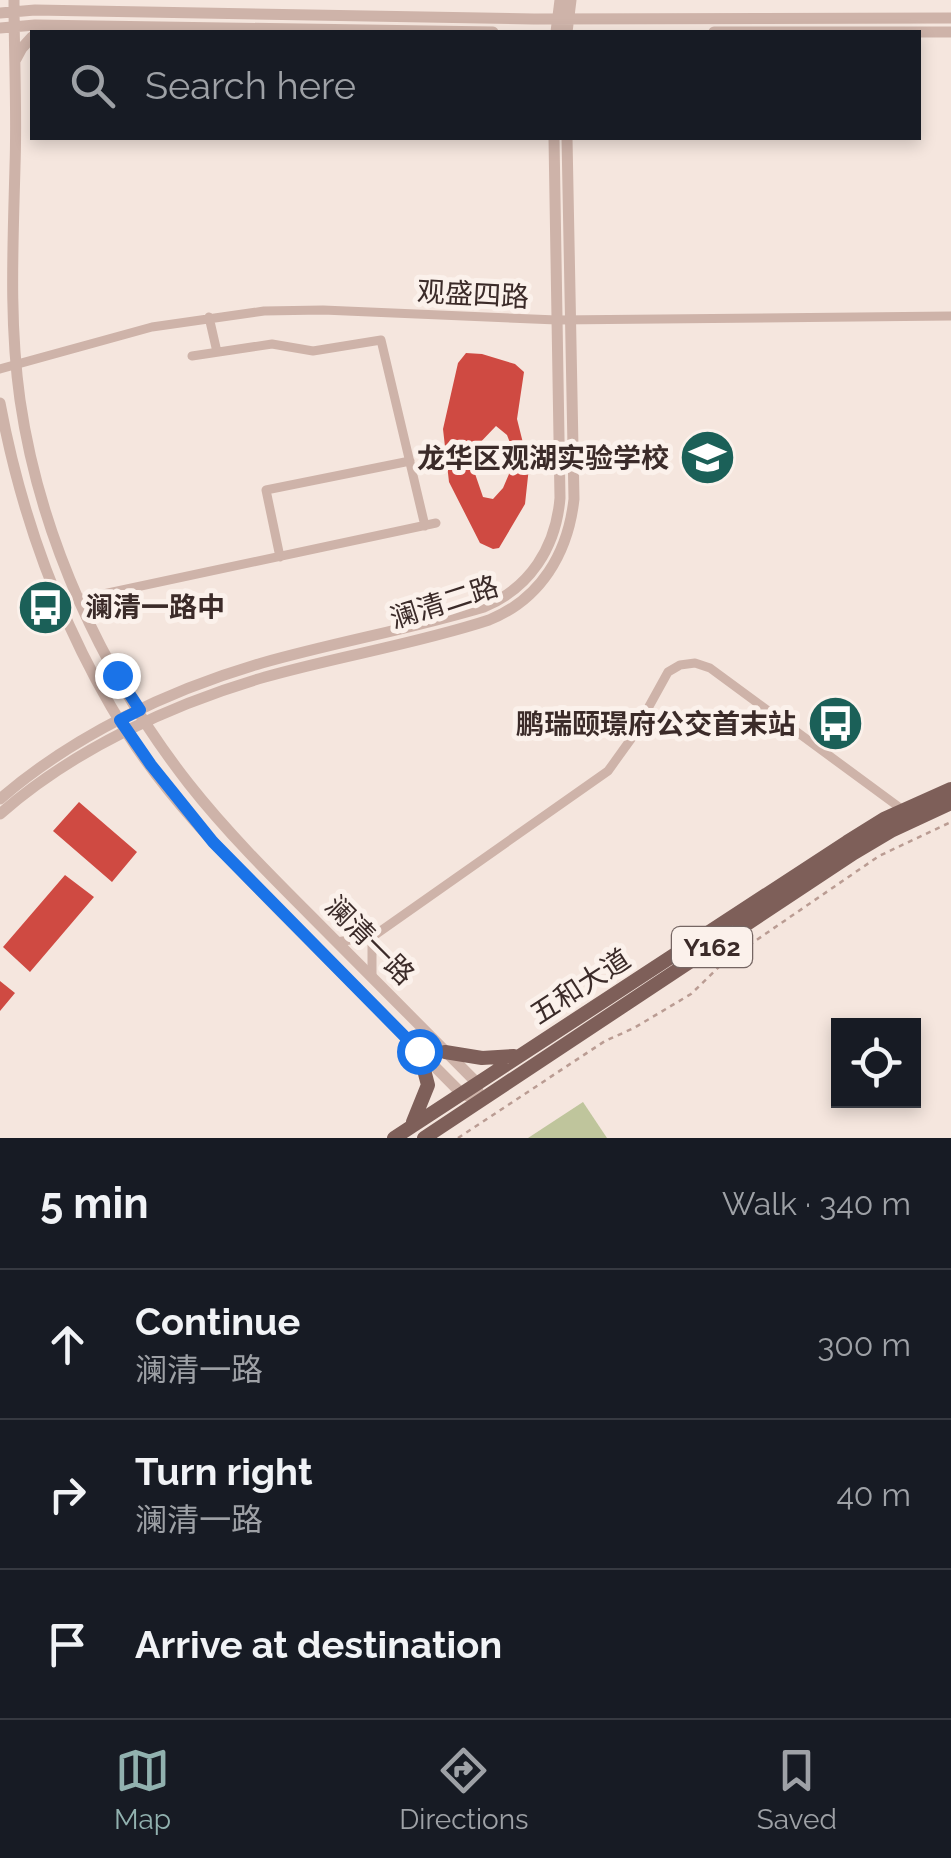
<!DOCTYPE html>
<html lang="en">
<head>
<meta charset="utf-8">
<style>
	:root { --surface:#171b24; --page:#242831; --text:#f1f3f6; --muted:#9ea1a6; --line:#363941; --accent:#91b1af }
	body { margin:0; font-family:Raleway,"Noto Sans SC",sans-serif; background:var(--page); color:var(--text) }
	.controls { position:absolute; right:30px; bottom:30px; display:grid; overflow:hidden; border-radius:0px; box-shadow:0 5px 15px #0003 }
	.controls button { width:90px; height:90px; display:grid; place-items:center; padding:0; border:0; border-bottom:2px solid var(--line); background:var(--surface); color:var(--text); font:50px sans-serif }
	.stop { position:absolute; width:30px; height:30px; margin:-22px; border:8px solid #1a73e8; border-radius:50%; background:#fff }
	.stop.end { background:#1a73e8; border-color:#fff; box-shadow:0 2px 10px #0008 }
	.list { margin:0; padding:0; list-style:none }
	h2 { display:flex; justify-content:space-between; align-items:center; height:130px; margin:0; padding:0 40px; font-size:42px }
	h2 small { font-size:32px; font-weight:400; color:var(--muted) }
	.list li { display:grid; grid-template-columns:65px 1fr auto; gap:30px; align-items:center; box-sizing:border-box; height:150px; padding:0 40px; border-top:2px solid var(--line) }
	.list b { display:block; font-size:38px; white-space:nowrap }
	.list p { margin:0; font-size:32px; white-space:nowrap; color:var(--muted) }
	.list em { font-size:32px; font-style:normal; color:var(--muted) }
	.icon { flex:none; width:55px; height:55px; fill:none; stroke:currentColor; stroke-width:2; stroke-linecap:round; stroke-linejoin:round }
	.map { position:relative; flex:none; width:951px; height:1138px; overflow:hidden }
	.search { position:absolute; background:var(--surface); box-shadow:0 5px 15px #0003; left:30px; right:30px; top:30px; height:110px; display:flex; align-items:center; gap:25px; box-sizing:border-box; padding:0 35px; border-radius:0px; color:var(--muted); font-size:38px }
	.sheet { height:580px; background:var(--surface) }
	nav { display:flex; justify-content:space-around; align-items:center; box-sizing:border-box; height:140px; border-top:2px solid var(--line); background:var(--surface); font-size:28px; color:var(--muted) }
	nav a { display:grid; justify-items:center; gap:5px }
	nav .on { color:var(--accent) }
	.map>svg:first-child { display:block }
</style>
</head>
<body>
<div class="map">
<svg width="951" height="1138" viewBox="0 0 951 1138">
	<rect width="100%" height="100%" fill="#f5e6de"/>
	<path fill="#bfc59c" d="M 583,1102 L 607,1138 L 528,1138 Z"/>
	<path fill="#cf4a42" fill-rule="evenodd" d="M 466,353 L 482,354 L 515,364 L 524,372 L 517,419 L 529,467 L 525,504 L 499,548 L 493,549 L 480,543 L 449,482 L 443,429 L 458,363 ZM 496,426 L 507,435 L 512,448 L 509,474 L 503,488 L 493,499 L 483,497 L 472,465 L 474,449 Z
		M 79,802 L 137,852 L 112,882 L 53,831 Z
		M 65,875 L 94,897 L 30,972 L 3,947 Z
		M 0,981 L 15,993 L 0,1011 Z"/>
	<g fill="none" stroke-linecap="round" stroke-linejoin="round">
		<path stroke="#ba9c93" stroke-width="2.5" stroke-dasharray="5 5" stroke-linecap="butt" d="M 458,1138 L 605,1041 L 634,1028 L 691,994 L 723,963 L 879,856 L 951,822"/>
		<path stroke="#ceb3a9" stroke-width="9" d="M 209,317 L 217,352
			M 192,356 L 272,344 L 313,351 L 381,340 L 425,526
			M 0,369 L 152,327 L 264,311 L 323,310 L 557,320 L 951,316
			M 280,557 L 266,490 L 410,461
			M 80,599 L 436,523
			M 372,937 L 372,977
			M 336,942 L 372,937 L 608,771 L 631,739 L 668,672 L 680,665 L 695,663 L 710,668 L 903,810"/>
		<path stroke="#ceb3a9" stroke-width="11" d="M 0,13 L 35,10 L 534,19 L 951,18
			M 0,28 L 35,25 L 493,32
			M 556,32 L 560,0
			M 567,32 L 571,0
			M 714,32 L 951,32
			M 15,61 L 22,48 L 32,37
			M 0,403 C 22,521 63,631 127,733 C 170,801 229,859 285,916 C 344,975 402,1034 461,1093 L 479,1101 L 477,1083 C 422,1028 367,972 312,917 C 269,874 226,831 189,784 C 103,674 40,538 20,400 C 9,322 13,245 15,166 C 17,111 14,55 14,0
			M 0,799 C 74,735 169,690 262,663 C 336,642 411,629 484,607 C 530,588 556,547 560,498 L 554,138
			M 0,814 C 74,749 172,704 265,677 C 339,656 416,644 489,620 C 541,599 568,553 574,499 L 567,138"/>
		<path stroke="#7e5f59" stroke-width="14" d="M 445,1052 L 482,1058 L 514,1056
			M 413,1122 L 428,1085 L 419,1051
			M 394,1138 L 847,842 L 884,819 L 951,789
			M 424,1138 L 854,853 L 891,831 L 951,803"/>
	</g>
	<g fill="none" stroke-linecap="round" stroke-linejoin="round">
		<path stroke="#1a73e8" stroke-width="12" d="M 117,675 L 140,710 L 120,720 L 151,765 L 213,842 L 419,1051"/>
	</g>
	<defs>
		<symbol id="school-disc" viewBox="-11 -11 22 22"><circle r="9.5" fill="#1b6058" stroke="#fbf1eb"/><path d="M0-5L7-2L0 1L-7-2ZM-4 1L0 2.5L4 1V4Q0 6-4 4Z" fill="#fff"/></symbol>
		<symbol id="bus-disc" viewBox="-11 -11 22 22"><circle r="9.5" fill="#1b6058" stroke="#fbf1eb"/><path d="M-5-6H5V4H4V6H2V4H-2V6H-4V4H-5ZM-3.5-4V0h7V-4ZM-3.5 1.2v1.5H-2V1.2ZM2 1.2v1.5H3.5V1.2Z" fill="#fff"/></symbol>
	</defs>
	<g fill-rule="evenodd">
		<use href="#school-disc" x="676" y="426" width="63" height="63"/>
		<use href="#bus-disc" x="14" y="576" width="63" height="63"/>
		<use href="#bus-disc" x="804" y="692" width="63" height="63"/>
	</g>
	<g text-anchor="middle" stroke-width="10" stroke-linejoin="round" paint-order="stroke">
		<rect fill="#fbf1eb" stroke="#756663" stroke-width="2.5" x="672" y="927" width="80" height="40" rx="8"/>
		<g font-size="25" font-weight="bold" fill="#3b2b29">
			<text x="712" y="956">Y162</text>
		</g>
		<g font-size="28" fill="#3b2b29" stroke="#fbf1eb">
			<text transform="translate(473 294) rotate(3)" y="10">观盛四路</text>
			<text transform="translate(444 602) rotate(-18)" y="10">澜清二路</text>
			<text transform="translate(370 940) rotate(45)" y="10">澜清一路</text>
			<text transform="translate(580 986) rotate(-33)" y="10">五和大道</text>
		</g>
		<g font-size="28" font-weight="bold" fill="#3b2b29" stroke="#fbf1eb" text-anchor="end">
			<text x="669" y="468">龙华区观湖实验学校</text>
			<text x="85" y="617" text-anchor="start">澜清一路中</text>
			<text x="796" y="734">鹏瑞颐璟府公交首末站</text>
		</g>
	</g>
</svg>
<div class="controls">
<button><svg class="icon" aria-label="locate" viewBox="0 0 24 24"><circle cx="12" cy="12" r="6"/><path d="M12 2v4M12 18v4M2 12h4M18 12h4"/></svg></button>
</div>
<div class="stop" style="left:419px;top:1051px"></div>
<div class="stop end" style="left:117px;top:675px"></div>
<div class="search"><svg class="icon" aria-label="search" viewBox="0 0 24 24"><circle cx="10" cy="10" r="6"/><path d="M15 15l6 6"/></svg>Search here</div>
</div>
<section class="sheet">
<h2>5 min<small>Walk · 340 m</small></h2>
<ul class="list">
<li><svg class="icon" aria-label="ahead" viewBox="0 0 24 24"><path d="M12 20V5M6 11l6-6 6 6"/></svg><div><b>Continue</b><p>澜清一路</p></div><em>300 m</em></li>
<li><svg class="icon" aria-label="right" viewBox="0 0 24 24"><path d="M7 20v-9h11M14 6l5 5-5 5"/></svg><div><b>Turn right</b><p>澜清一路</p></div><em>40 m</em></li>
<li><svg class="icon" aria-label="arrive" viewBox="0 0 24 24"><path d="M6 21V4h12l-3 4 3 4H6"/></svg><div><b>Arrive at destination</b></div></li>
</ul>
</section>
<nav>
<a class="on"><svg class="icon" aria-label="map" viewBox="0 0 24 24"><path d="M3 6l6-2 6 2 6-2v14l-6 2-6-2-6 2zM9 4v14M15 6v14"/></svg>Map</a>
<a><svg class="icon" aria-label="directions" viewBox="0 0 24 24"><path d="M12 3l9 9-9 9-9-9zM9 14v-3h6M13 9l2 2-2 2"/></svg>Directions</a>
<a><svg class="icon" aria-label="saved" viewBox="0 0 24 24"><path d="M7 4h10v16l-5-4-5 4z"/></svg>Saved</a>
</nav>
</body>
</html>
